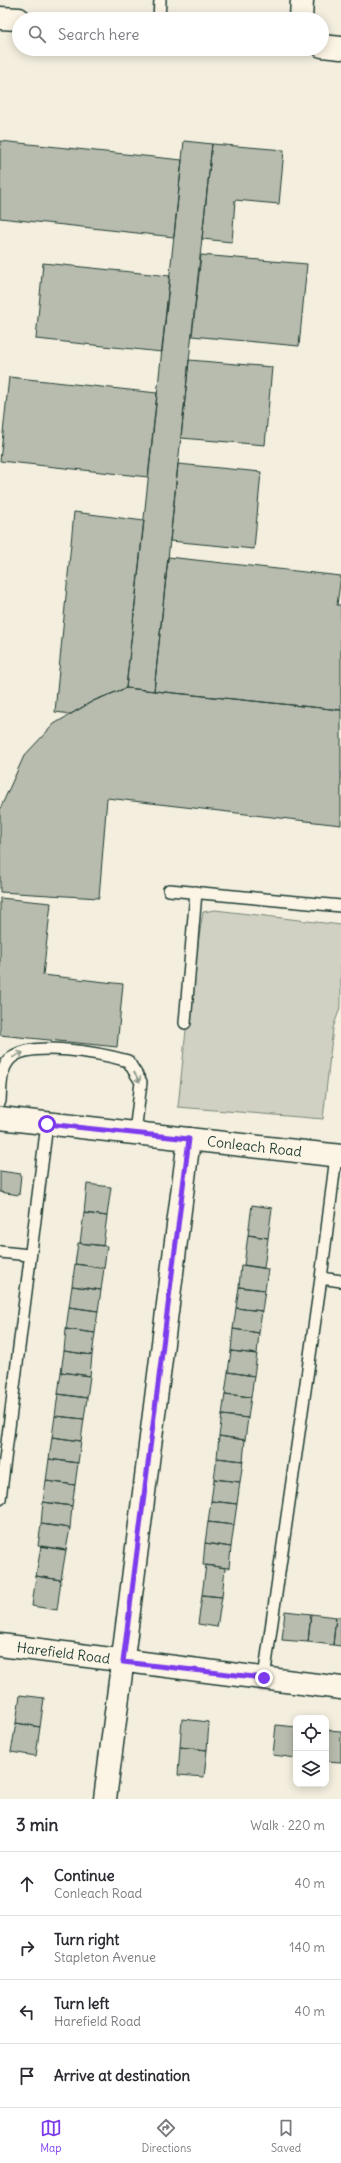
<!DOCTYPE html>
<html lang="en">
<head>
<meta charset="utf-8">
<style>
	:root { --surface:#fff; --page:#f2f2f3; --text:#2b2b33; --muted:#7c7c81; --line:#e1e1e2; --accent:#7c3aed }
	body { margin:0; font-family:Delius,sans-serif; background:var(--page); color:var(--text) }
	.controls { position:absolute; right:12px; bottom:12px; display:grid; overflow:hidden; border-radius:8px; box-shadow:0 2px 10px #0003 }
	.controls button { width:36px; height:36px; display:grid; place-items:center; padding:0; border:0; border-bottom:1px solid var(--line); background:var(--surface); color:var(--text); font:20px sans-serif }
	.stop { position:absolute; width:12px; height:12px; margin:-9px; border:3px solid #7c3aed; border-radius:50%; background:#fff }
	.stop.end { background:#7c3aed; border-color:#fff; box-shadow:0 1px 4px #0008 }
	.list { margin:0; padding:0; list-style:none }
	h2 { display:flex; justify-content:space-between; align-items:center; height:52px; margin:0; padding:0 16px; font-size:17px }
	h2 small { font-size:13px; font-weight:400; color:var(--muted) }
	.list li { display:grid; grid-template-columns:26px 1fr auto; gap:12px; align-items:center; box-sizing:border-box; height:64px; padding:0 16px; border-top:1px solid var(--line) }
	.list b { display:block; font-size:15px; white-space:nowrap }
	.list p { margin:0; font-size:13px; white-space:nowrap; color:var(--muted) }
	.list em { font-size:13px; font-style:normal; color:var(--muted) }
	.icon { flex:none; width:22px; height:22px; fill:none; stroke:currentColor; stroke-width:2; stroke-linecap:round; stroke-linejoin:round }
	.map { position:relative; flex:none; width:341px; height:1799px; overflow:hidden }
	.search { position:absolute; background:var(--surface); box-shadow:0 2px 10px #0003; left:12px; right:12px; top:12px; height:44px; display:flex; align-items:center; gap:10px; box-sizing:border-box; padding:0 14px; border-radius:22px; color:var(--muted); font-size:15px }
	.sheet { height:308px; background:var(--surface) }
	nav { display:flex; justify-content:space-around; align-items:center; box-sizing:border-box; height:56px; border-top:1px solid var(--line); background:var(--surface); font-size:11px; color:var(--muted) }
	nav a { display:grid; justify-items:center; gap:2px }
	nav .on { color:var(--accent) }
	.map>svg:first-child { display:block }
</style>
</head>
<body>
<div class="map">
<svg width="341" height="1799" viewBox="0 0 341 1799">
	<rect width="100%" height="100%" fill="#f3eede"/>
	<filter id="ink" filterUnits="userSpaceOnUse"><feTurbulence type="fractalNoise" baseFrequency=".025" numOctaves="2"/><feDisplacementMap in="SourceGraphic" scale="8" xChannelSelector="R" yChannelSelector="G"/><feConvolveMatrix kernelMatrix="1 2 1 2 8 2 1 2 1" color-interpolation-filters="sRGB"/></filter>
	<g filter="url(#ink)">
		<path fill="#d0d1c2" stroke="#78877b" d="M 215,910 L 341,925 L 341,1005 L 333,1028 L 323,1119 L 178,1107 L 189,1001 L 203,912 Z"/>
		<path fill="#b8bcae" stroke="#1f3d34" d="M 0,141 L 182,160 L 174,237 L 0,218 Z
			M 184,141 L 212,144 L 154,691 L 126,688 Z
			M 212,144 L 284,150 L 279,204 L 235,200 L 232,242 L 202,239 Z
			M 201,255 L 307,264 L 299,346 L 192,336 Z
			M 43,263 L 170,276 L 162,352 L 36,339 Z
			M 189,360 L 272,367 L 265,445 L 181,438 Z
			M 9,377 L 157,393 L 148,477 L 0,461 Z
			M 178,464 L 261,472 L 254,549 L 170,541 Z
			M 74,512 L 144,521 L 126,688 L 93,701 L 71,714 L 55,712 Z
			M 168,557 L 341,576 L 337,605 L 341,605 L 341,710 L 154,691 Z
			M 126,688 L 341,710 L 341,825 L 107,798 L 99,898 L 0,892 L 0,809 L 24,756 L 54,724 L 93,701 Z
			M 0,898 L 51,903 L 43,975 L 123,984 L 117,1047 L 0,1035 Z
			M 0,1171 L 21,1174 L 19,1195 L 0,1192 Z
			M 87,1184 L 111,1187 L 107,1216 L 84,1213 Z
			M 252,1205 L 272,1208 L 268,1238 L 248,1235 Z
			M 84,1213 L 107,1216 L 103,1246 L 80,1243 Z
			M 248,1235 L 268,1238 L 264,1268 L 244,1265 Z
			M 78,1243 L 107,1246 L 104,1268 L 75,1264 Z
			M 75,1264 L 104,1268 L 101,1290 L 72,1286 Z
			M 241,1265 L 268,1269 L 265,1290 L 239,1287 Z
			M 72,1286 L 101,1290 L 98,1311 L 69,1307 Z
			M 239,1287 L 265,1290 L 262,1311 L 236,1308 Z
			M 69,1307 L 98,1311 L 95,1333 L 66,1329 Z
			M 236,1308 L 262,1311 L 259,1333 L 233,1329 Z
			M 66,1329 L 95,1333 L 92,1355 L 64,1351 Z
			M 233,1329 L 259,1333 L 257,1354 L 231,1351 Z
			M 64,1351 L 92,1355 L 90,1376 L 61,1372 Z
			M 231,1351 L 257,1354 L 254,1376 L 228,1372 Z
			M 61,1372 L 90,1376 L 87,1398 L 58,1394 Z
			M 228,1372 L 254,1376 L 251,1397 L 225,1394 Z
			M 58,1394 L 87,1398 L 84,1419 L 55,1416 Z
			M 225,1394 L 251,1397 L 248,1418 L 222,1415 Z
			M 222,1415 L 248,1418 L 245,1440 L 219,1436 Z
			M 55,1416 L 84,1419 L 81,1441 L 52,1437 Z
			M 219,1436 L 245,1440 L 243,1461 L 217,1458 Z
			M 52,1437 L 81,1441 L 78,1463 L 49,1459 Z
			M 217,1458 L 243,1461 L 240,1482 L 214,1479 Z
			M 49,1459 L 78,1463 L 75,1485 L 46,1481 Z
			M 214,1479 L 240,1482 L 237,1504 L 211,1501 Z
			M 46,1481 L 75,1485 L 72,1506 L 43,1502 Z
			M 211,1501 L 237,1504 L 234,1525 L 208,1522 Z
			M 43,1502 L 72,1506 L 70,1528 L 41,1524 Z
			M 208,1522 L 234,1525 L 231,1547 L 205,1543 Z
			M 41,1524 L 70,1528 L 66,1550 L 38,1546 Z
			M 205,1543 L 231,1547 L 229,1568 L 203,1565 Z
			M 41,1546 L 66,1550 L 61,1580 L 36,1576 Z
			M 206,1565 L 225,1568 L 222,1597 L 202,1595 Z
			M 36,1576 L 61,1580 L 57,1610 L 32,1606 Z
			M 202,1595 L 222,1597 L 217,1627 L 198,1624 Z
			M 285,1611 L 311,1614 L 308,1642 L 282,1640 Z
			M 311,1614 L 336,1617 L 333,1645 L 308,1642 Z
			M 336,1617 L 341,1617 L 341,1646 L 333,1645 Z
			M 20,1695 L 44,1698 L 40,1727 L 16,1723 Z
			M 182,1719 L 209,1722 L 207,1750 L 180,1747 Z
			M 16,1723 L 40,1727 L 36,1756 L 11,1752 Z
			M 276,1725 L 296,1727 L 296,1758 L 273,1755 Z
			M 326,1730 L 341,1731 L 341,1762 L 326,1761 Z
			M 180,1747 L 207,1750 L 204,1777 L 178,1775 Z"/>
		<g fill="none" stroke-linecap="round" stroke-linejoin="round">
			<defs>
				<path id="service" d="M 159,19 L 160,0
					M 169,890 L 341,906
					M 185,1023 L 196,892
					M 0,1101 C 1,1087 0,1069 10,1059 C 29,1039 104,1054 128,1061 L 141,1082 L 135,1133
					M 0,1252 L 29,1255
					M 321,1278 L 341,1281
					M 0,1499 L 47,1124
					M 264,1678 L 321,1278 L 336,1156"/>
				<g id="minor">
					<path d="M 0,18 L 19,19"/>
					<path d="M 301,19 L 302,0"/>
					<path d="M 322,46 L 341,48"/>
					<path id="s1" d="M 0,1118 L 341,1156"/>
					<path id="s2" d="M 0,1645 L 341,1688"/>
					<path d="M 105,1799 L 189,1139"/>
				</g>
			</defs>
			<use href="#service" stroke="#1f3d34" stroke-width="14"/>
			<use href="#minor" stroke="#1f3d34" stroke-width="25"/>
			<use href="#service" stroke="#fcf5e5" stroke-width="11"/>
			<use href="#minor" stroke="#fcf5e5" stroke-width="22"/>
		</g>
		<defs><path id="oneway-shaft" d="M-6 0H5M1.5-3L5.5 0L1.5 3" fill="none" stroke-width="1.6" stroke-linecap="round" stroke-linejoin="round"/></defs>
		<g stroke="#8e998c">
			<use href="#oneway-shaft" transform="translate(18 1055) rotate(-25)"/>
			<use href="#oneway-shaft" transform="translate(137 1077) rotate(59)"/>
		</g>
	</g>
	<g fill="none" stroke-linecap="round" stroke-linejoin="round" filter="url(#ink)">
		<path stroke="#7c3aed" stroke-width="5" d="M 47,1124 L 189,1139 L 123,1662 L 264,1678"/>
	</g>
	<g text-anchor="middle" stroke-width="3.5" stroke-linejoin="round" paint-order="stroke">
		<g font-size="14" fill="#1f3d34" stroke="#fcf5e5">
			<text dy="5" stroke="none"><textPath href="#s1" startOffset="256">Conleach Road</textPath></text>
			<text dy="5" stroke="none"><textPath href="#s2" startOffset="64">Harefield Road</textPath></text>
		</g>
	</g>
</svg>
<div class="controls">
<button><svg class="icon" aria-label="locate" viewBox="0 0 24 24"><circle cx="12" cy="12" r="6"/><path d="M12 2v4M12 18v4M2 12h4M18 12h4"/></svg></button>
<button><svg class="icon" aria-label="layers" viewBox="0 0 24 24"><path d="M12 4l9 5-9 5-9-5zM3 14l9 5 9-5"/></svg></button>
</div>
<div class="stop" style="left:47px;top:1124px"></div>
<div class="stop end" style="left:264px;top:1678px"></div>
<div class="search"><svg class="icon" aria-label="search" viewBox="0 0 24 24"><circle cx="10" cy="10" r="6"/><path d="M15 15l6 6"/></svg>Search here</div>
</div>
<section class="sheet">
<h2>3 min<small>Walk · 220 m</small></h2>
<ul class="list">
<li><svg class="icon" aria-label="ahead" viewBox="0 0 24 24"><path d="M12 20V5M6 11l6-6 6 6"/></svg><div><b>Continue</b><p>Conleach Road</p></div><em>40 m</em></li>
<li><svg class="icon" aria-label="right" viewBox="0 0 24 24"><path d="M7 20v-9h11M14 6l5 5-5 5"/></svg><div><b>Turn right</b><p>Stapleton Avenue</p></div><em>140 m</em></li>
<li><svg class="icon" aria-label="left" viewBox="0 0 24 24"><path d="M17 20v-9H6M10 6l-5 5 5 5"/></svg><div><b>Turn left</b><p>Harefield Road</p></div><em>40 m</em></li>
<li><svg class="icon" aria-label="arrive" viewBox="0 0 24 24"><path d="M6 21V4h12l-3 4 3 4H6"/></svg><div><b>Arrive at destination</b></div></li>
</ul>
</section>
<nav>
<a class="on"><svg class="icon" aria-label="map" viewBox="0 0 24 24"><path d="M3 6l6-2 6 2 6-2v14l-6 2-6-2-6 2zM9 4v14M15 6v14"/></svg>Map</a>
<a><svg class="icon" aria-label="directions" viewBox="0 0 24 24"><path d="M12 3l9 9-9 9-9-9zM9 14v-3h6M13 9l2 2-2 2"/></svg>Directions</a>
<a><svg class="icon" aria-label="saved" viewBox="0 0 24 24"><path d="M7 4h10v16l-5-4-5 4z"/></svg>Saved</a>
</nav>
</body>
</html>
